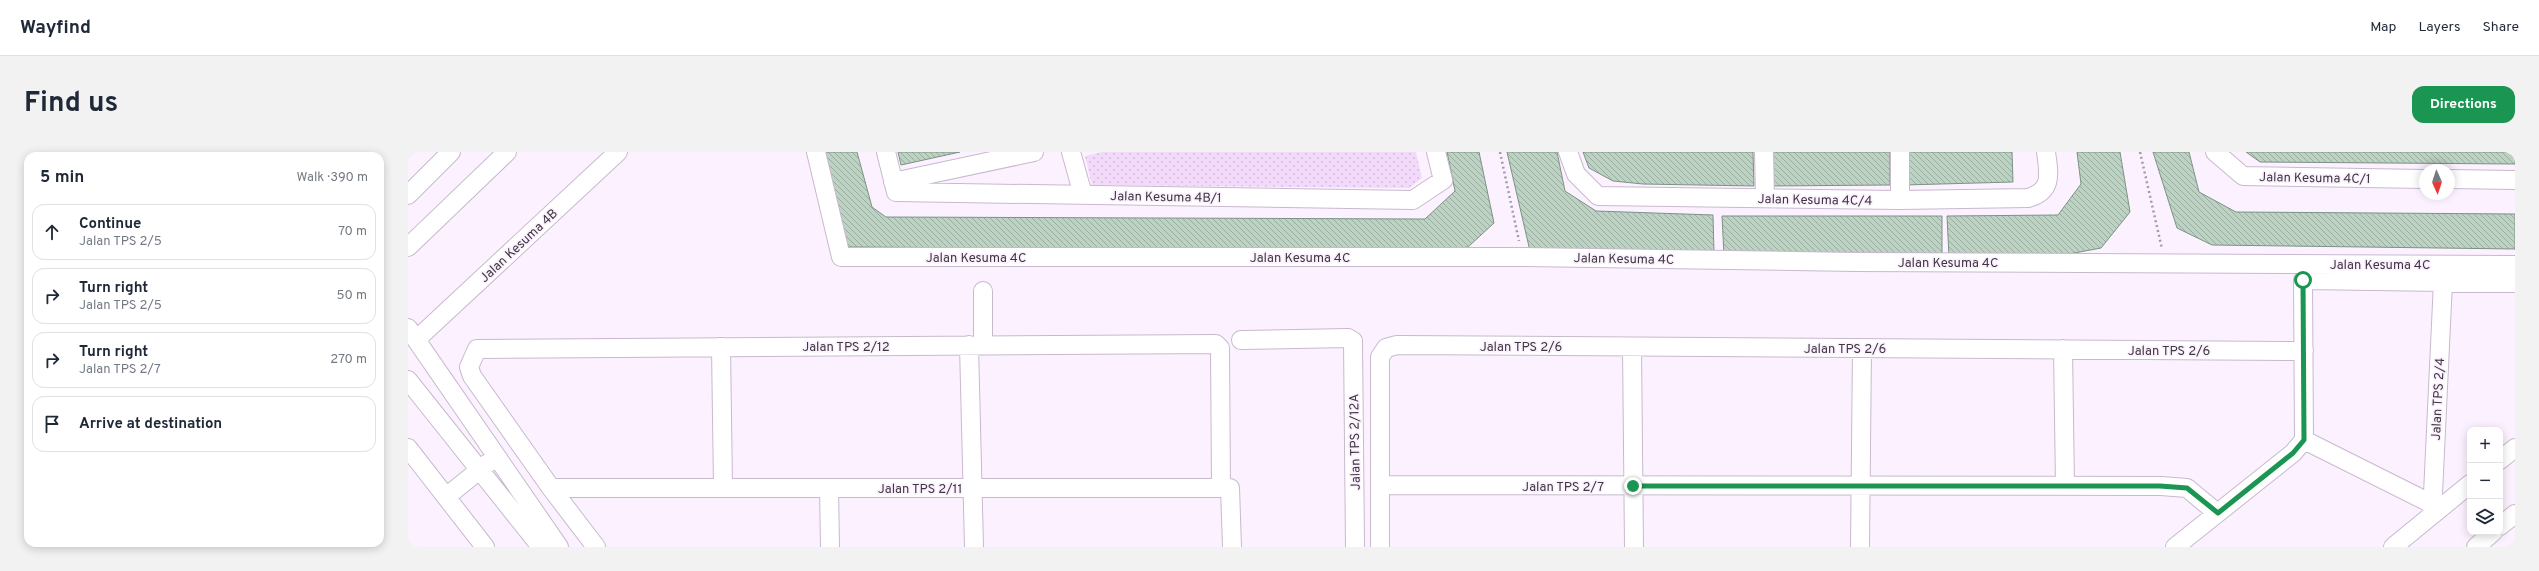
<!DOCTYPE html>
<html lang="en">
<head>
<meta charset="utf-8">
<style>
	:root { --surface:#fff; --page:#f2f2f3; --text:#1f2937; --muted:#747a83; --line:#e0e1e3; --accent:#1a9552 }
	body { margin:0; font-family:Overpass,sans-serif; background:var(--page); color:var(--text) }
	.controls { position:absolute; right:12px; bottom:12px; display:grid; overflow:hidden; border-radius:8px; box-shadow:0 2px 10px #0003 }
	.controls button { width:36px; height:36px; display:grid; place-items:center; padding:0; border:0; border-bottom:1px solid var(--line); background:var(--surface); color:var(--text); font:20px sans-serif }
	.compass { position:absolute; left:2011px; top:12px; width:36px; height:36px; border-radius:50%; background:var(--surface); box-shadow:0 2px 10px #0003; rotate:177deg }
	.stop { position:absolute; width:12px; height:12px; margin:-9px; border:3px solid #1a9552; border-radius:50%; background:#fff }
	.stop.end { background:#1a9552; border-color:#fff; box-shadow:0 1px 4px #0008 }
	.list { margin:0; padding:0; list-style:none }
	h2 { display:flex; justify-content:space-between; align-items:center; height:52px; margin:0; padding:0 16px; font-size:17px }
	h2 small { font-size:13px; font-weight:400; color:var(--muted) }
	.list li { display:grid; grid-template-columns:26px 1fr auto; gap:12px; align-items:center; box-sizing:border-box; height:56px; margin:0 8px 8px; padding:0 8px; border:1px solid var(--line); border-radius:12px }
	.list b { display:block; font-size:15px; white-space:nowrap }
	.list p { margin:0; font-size:13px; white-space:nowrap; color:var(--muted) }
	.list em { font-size:13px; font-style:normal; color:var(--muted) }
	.icon { flex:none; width:22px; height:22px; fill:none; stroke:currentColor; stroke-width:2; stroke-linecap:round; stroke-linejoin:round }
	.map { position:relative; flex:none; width:2107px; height:395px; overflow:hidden; border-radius:12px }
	header { display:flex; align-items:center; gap:24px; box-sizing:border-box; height:56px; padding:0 20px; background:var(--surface); border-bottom:1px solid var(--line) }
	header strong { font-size:19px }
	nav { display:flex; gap:22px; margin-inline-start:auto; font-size:14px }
	.intro { display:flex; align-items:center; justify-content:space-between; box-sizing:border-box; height:96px; padding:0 24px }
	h1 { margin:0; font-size:28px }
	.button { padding:10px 18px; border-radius:12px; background:var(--accent); color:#fff; font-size:14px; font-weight:700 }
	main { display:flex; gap:24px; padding:0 24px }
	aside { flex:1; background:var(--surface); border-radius:12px; box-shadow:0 2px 10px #0003 }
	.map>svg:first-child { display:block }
</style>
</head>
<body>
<header>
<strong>Wayfind</strong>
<nav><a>Map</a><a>Layers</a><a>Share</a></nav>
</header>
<div class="intro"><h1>Find us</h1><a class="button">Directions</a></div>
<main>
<aside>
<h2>5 min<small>Walk · 390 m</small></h2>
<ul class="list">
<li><svg class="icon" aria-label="ahead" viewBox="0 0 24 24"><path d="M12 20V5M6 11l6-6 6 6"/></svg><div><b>Continue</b><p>Jalan TPS 2/5</p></div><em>70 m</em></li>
<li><svg class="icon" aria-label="right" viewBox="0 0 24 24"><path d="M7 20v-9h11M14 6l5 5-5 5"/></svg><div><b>Turn right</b><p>Jalan TPS 2/5</p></div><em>50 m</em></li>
<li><svg class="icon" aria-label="right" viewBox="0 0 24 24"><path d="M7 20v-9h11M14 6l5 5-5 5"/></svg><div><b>Turn right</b><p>Jalan TPS 2/7</p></div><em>270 m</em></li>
<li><svg class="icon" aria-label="arrive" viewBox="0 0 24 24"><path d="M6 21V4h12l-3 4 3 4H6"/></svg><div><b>Arrive at destination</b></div></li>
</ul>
</aside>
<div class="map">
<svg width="2107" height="395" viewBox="0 0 2107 395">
	<defs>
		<pattern id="grass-dots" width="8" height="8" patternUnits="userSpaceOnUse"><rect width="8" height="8" fill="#f3d9fa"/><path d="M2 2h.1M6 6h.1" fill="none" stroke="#d1bbd7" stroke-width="1.8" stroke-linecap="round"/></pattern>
		<pattern id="building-back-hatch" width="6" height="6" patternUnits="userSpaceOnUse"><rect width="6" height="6" fill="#bcd2c2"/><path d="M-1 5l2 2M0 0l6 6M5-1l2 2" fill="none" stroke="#9aab9f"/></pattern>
	</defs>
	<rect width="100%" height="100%" fill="#fcf2ff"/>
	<path fill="url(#grass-dots)" d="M 694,0 L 1008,0 L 1014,26 L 1001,36 L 684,33 L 677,4 Z"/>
	<path fill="url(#building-back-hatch)" stroke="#7d9283" d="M 416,0 L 449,0 L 464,55 L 478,65 L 1017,67 L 1047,39 L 1039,0 L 1071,0 L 1086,71 L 1060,95 L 1025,99 L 438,95 Z
		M 490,0 L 552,0 L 493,13 Z
		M 1099,0 L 1149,0 L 1157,39 L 1188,59 L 1305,63 L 1306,101 L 1122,99 Z
		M 1175,0 L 1345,0 L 1346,34 L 1235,32 L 1205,29 L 1181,16 Z
		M 1360,0 L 1482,0 L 1482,33 L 1362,34 Z
		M 1496,0 L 1604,0 L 1605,30 L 1496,33 Z
		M 1669,0 L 1712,0 L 1722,60 L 1693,96 L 1650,104 L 1541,105 L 1539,64 L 1650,63 L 1673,32 Z
		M 1745,0 L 1781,0 L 1791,40 L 1828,60 L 2107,62 L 2107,97 L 1804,93 L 1769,76 Z
		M 1838,0 L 2107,0 L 2107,12 L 1852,10 Z
		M 1314,64 L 1534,64 L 1534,103 L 1316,103 Z"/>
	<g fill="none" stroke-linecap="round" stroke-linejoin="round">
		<defs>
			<path id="minor" d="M 408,0 L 433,105 L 1114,105 L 1447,110 L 2107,113
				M 478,0 L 488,40 L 1005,48 L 1035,28 L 1028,0
				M 663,0 L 675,43
				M 1160,0 L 1168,22 L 1190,44 L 1492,48 L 1620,46 C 1645,39 1641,22 1638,0
				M 1356,0 L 1357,46
				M 1492,0 L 1492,48
				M 1807,0 L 1835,24 L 2017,27
				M 2041,27 L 2107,28
				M 485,30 L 626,0
				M 0,43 L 43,0
				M 0,95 L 99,0
				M 575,139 L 575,193
				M 0,176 L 151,395
				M 9,187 L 210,0
				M 833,188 L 940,186 L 945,189 L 947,395
				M 561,193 L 566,395
				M 313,195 L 315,335
				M 1224,195 L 1226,395
				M 1655,197 L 1657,334
				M 0,228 L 133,395
				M 1896,288 L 2024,352
				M 0,296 L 77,395
				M 2092,308 L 2107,296
				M 972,333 L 1753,334 L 1779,336 L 1809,361
				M 143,336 L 822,336 L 824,395
				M 421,336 L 422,395
				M 38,345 L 80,311
				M 2024,363 L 2035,130
				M 2092,374 L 2107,362
				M 188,395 L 143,336 L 64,224 L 61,215 L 69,197 L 808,192 L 812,196 L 813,336
				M 972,395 L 972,205 L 978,196 L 989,193 L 1896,199
				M 1452,395 L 1454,196
				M 1767,395 L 1885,301 L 1896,288 L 1895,128 L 2107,131
				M 1985,395 L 2062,332
				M 2068,395 L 2085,380"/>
		</defs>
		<use href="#minor" stroke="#c8b9cd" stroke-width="20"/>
		<path stroke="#a39aa5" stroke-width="2.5" stroke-dasharray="2 3" stroke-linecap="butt" d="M 1092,0 L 1111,89
			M 1732,0 L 1754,97"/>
		<use href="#minor" stroke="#fff" stroke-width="18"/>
	</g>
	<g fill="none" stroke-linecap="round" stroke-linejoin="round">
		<path stroke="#1a9552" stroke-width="5" d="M 1225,334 L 1752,334 L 1779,336 L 1810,361 L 1885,301 L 1896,288 L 1895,128"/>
	</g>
	<g text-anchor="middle" stroke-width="3.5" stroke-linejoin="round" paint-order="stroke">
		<g font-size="13" fill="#3e373f" stroke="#fcf2ff">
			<text transform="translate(1907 25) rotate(1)" y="5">Jalan Kesuma 4C/1</text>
			<text transform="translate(758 44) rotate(1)" y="5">Jalan Kesuma 4B/1</text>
			<text transform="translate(1407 47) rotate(1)" y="5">Jalan Kesuma 4C/4</text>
			<text transform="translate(110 93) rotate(-43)" y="5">Jalan Kesuma 4B</text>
			<text x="568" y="110">Jalan Kesuma 4C</text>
			<text x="892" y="110">Jalan Kesuma 4C</text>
			<text transform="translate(1216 106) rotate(1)" y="5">Jalan Kesuma 4C</text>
			<text x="1540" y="115">Jalan Kesuma 4C</text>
			<text x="1972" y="117">Jalan Kesuma 4C</text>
			<text x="438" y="199">Jalan TPS 2/12</text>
			<text x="1113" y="199">Jalan TPS 2/6</text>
			<text x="1437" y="201">Jalan TPS 2/6</text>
			<text x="1761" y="203">Jalan TPS 2/6</text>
			<text transform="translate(2029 247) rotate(-87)" y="5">Jalan TPS 2/4</text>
			<text transform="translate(946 290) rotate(-91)" y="5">Jalan TPS 2/12A</text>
			<text x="1155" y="339">Jalan TPS 2/7</text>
			<text x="512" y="341">Jalan TPS 2/11</text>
		</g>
	</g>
</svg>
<div class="controls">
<button>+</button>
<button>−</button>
<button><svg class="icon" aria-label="layers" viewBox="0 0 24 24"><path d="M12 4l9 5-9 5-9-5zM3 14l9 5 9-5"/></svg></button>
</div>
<svg class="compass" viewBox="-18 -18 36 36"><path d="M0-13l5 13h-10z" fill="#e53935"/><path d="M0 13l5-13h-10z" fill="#747a83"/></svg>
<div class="stop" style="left:1895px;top:128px"></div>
<div class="stop end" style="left:1225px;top:334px"></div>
</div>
</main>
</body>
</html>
